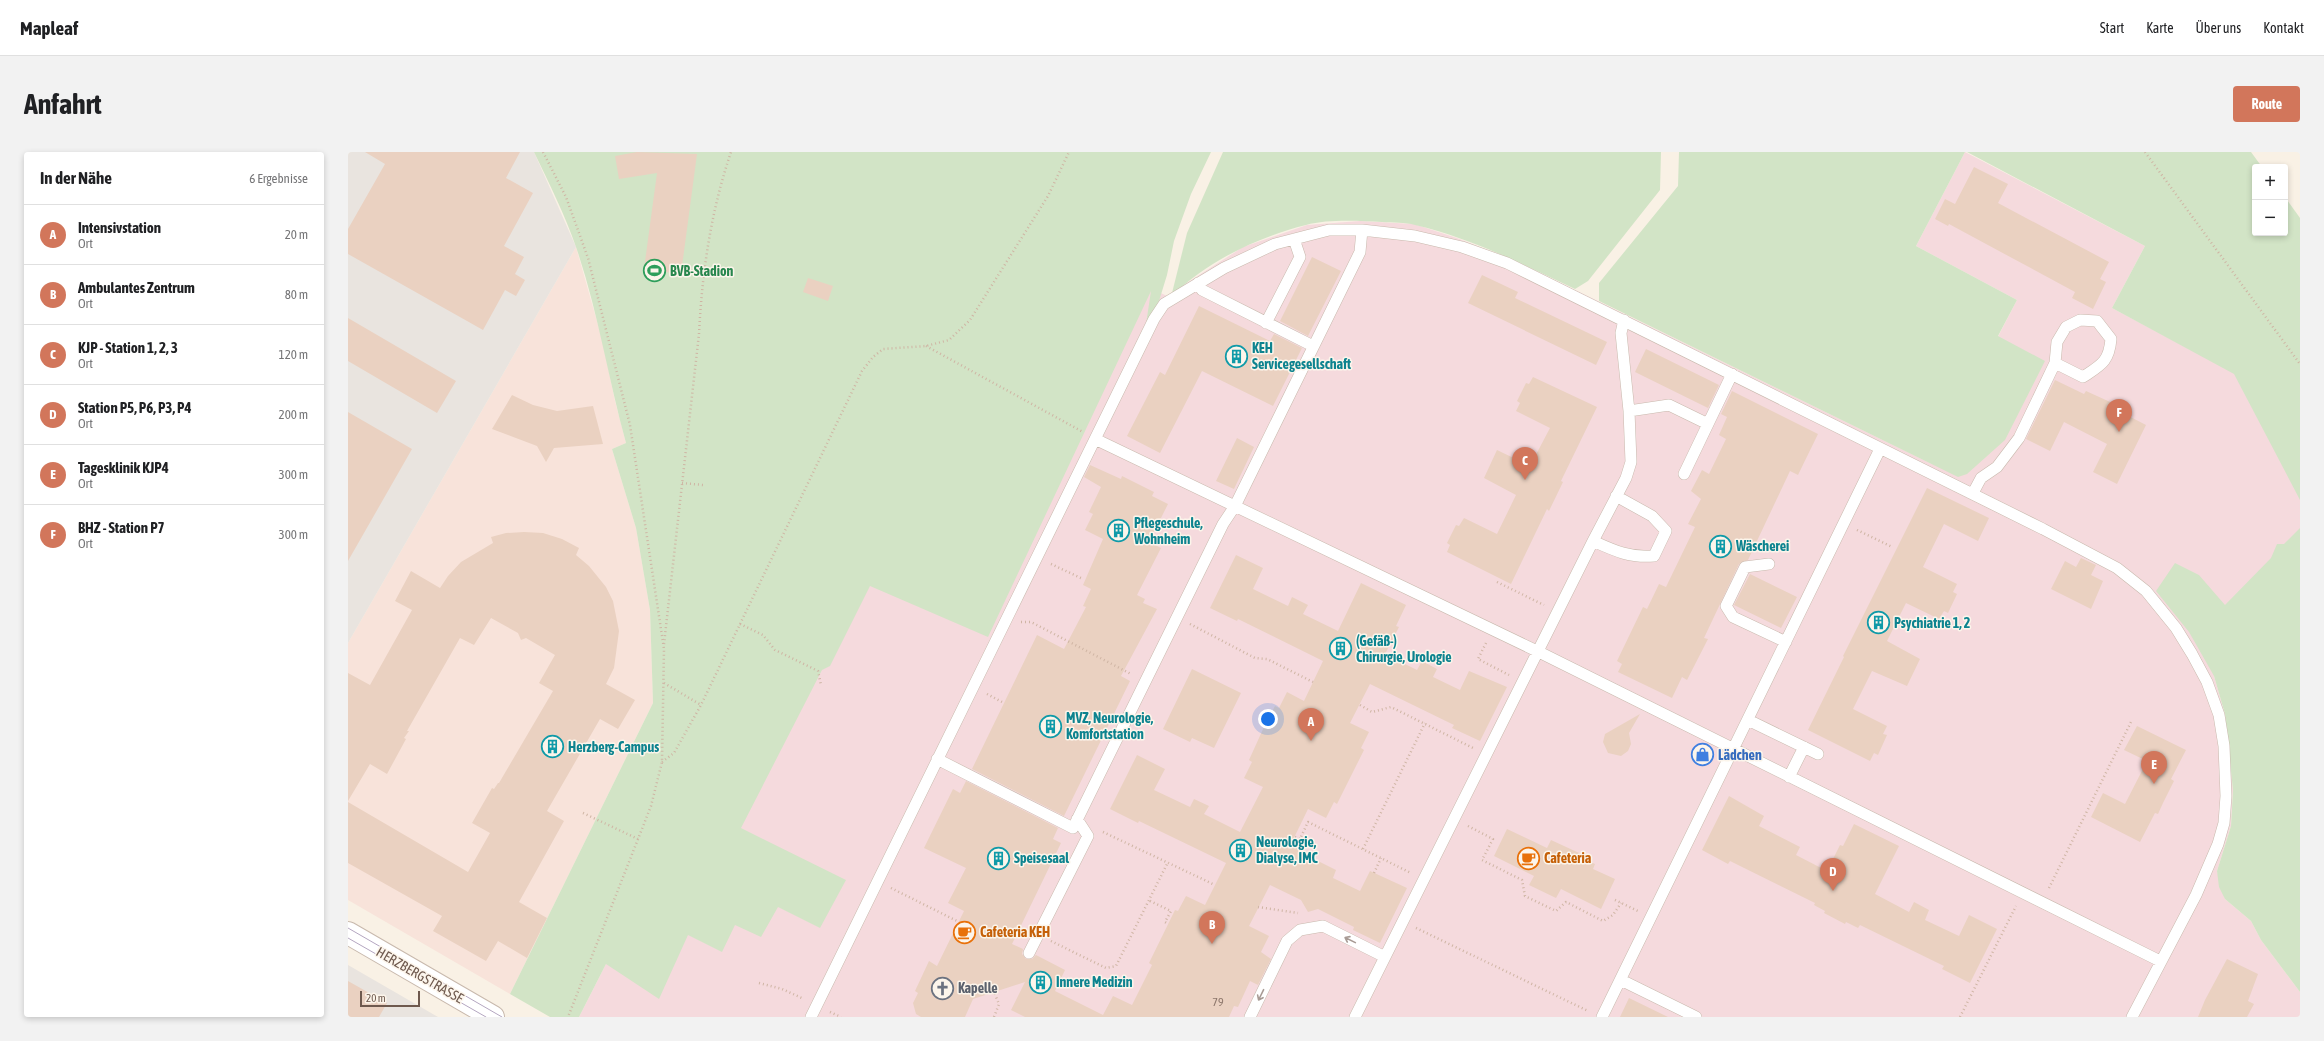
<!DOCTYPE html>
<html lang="de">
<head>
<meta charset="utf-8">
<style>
	:root { --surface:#fff; --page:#f2f2f2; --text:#202124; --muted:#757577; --line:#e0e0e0; --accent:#d2765b }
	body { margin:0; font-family:"Asap Condensed",sans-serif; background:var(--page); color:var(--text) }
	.controls { position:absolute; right:12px; top:12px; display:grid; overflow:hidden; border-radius:4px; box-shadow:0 2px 6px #0003 }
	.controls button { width:36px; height:36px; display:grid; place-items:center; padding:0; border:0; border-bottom:1px solid var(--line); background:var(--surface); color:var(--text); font:20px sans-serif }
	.scale { position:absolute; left:12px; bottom:10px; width:60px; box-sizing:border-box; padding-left:4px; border:2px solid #6e594e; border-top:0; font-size:11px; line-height:14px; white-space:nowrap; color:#6e594e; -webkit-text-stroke:3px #fcf5eb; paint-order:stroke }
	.you { position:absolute; left:920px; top:567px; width:14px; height:14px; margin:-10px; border:3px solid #fff; border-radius:50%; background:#1a73e8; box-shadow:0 0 0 6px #1a73e833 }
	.badge { display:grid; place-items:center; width:26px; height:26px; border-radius:50%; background:var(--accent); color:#fff; font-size:13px; font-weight:700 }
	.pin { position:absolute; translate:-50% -33px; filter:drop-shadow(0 1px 2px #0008) }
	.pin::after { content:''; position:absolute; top:21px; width:14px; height:12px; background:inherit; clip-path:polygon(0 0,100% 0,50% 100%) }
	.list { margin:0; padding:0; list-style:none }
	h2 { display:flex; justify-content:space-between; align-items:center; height:52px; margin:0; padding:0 16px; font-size:17px }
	h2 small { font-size:13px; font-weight:400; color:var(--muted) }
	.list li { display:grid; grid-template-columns:26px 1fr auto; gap:12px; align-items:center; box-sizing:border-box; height:60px; padding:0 16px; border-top:1px solid var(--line) }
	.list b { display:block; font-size:15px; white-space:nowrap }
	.list p { margin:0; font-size:13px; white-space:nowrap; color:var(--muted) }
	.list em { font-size:13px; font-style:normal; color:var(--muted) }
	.map { position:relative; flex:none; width:1952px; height:865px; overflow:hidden; border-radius:4px }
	header { display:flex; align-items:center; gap:24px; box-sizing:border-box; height:56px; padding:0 20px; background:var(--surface); border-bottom:1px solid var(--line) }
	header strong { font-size:19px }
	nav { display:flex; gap:22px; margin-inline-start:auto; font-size:14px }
	.intro { display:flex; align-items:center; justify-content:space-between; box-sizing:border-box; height:96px; padding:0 24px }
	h1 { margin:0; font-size:28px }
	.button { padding:10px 18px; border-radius:4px; background:var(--accent); color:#fff; font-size:14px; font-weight:700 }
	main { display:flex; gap:24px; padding:0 24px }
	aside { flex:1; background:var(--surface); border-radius:4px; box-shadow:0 2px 6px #0003 }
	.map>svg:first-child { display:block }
</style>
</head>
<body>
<header>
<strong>Mapleaf</strong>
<nav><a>Start</a><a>Karte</a><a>Über uns</a><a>Kontakt</a></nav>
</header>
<div class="intro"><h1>Anfahrt</h1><a class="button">Route</a></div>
<main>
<aside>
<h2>In der Nähe<small>6 Ergebnisse</small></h2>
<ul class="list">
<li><span class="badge">A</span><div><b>Intensivstation</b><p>Ort</p></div><em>20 m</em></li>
<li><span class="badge">B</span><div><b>Ambulantes Zentrum</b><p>Ort</p></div><em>80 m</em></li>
<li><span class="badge">C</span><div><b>KJP - Station 1, 2, 3</b><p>Ort</p></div><em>120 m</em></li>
<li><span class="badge">D</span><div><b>Station P5, P6, P3, P4</b><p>Ort</p></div><em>200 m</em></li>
<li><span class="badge">E</span><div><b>Tagesklinik KJP4</b><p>Ort</p></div><em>300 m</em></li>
<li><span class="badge">F</span><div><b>BHZ - Station P7</b><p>Ort</p></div><em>300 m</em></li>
</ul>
</aside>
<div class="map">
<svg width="1952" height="865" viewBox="0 0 1952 865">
	<rect width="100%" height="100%" fill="#f9f1e5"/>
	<path fill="#f8e3da" d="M 228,95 L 254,187 L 267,249 L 278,291 L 264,297 L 288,376 L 302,458 L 305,551 L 162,842 L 0,748 L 0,491 Z"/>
	<path fill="#e9e4df" d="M 0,0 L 186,0 L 228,95 L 0,491 Z
		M 0,813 L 90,865 L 0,865 Z"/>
	<path fill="#f5dadd" d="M 1617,0 L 1797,94 L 1764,156 L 1952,256 L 1952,391 L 1866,524 L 1877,562 L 1885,638 L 1883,674 L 1869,719 L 1877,747 L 1903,769 L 1913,788 L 1952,840 L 1952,865 L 231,865 L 258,812 L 732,101 L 823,146 L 834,134 L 895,95 L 959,73 L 1012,69 L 1066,72 L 1109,86 L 1170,110 L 1584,312 L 1669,148 L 1568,94 Z"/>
	<path fill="#d2e4c6" d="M 186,0 L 863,0 L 843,42 L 826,89 L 819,123 L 811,149 L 798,172 L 803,139 L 640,485 L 522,434 L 482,514 L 474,518 L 393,676 L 498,728 L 472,776 L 430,755 L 413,785 L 387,773 L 374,800 L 340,783 L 311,847 L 258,812 L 231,865 L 202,865 L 162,842 L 305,551 L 302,458 L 288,376 L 264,297 L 278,291 C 260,226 250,159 228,95 C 217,63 201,31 186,0 Z
		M 875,0 L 1313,0 L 1312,38 L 1240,129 L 1227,137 C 1176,113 1123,86 1067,73 C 1057,70 1045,71 1034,70 C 1012,69 980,67 958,73 C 910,85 859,109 823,145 L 839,81 Z
		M 1331,0 L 1617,0 L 1568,94 L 1669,148 L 1650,184 L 1697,209 L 1657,288 L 1619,322 L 1610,325 L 1251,149 L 1251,131 L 1330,34 Z
		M 1619,0 L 1903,0 L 1914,15 L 1907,15 L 1907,81 L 1937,81 L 1937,45 L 1952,66 L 1952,348 L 1886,222 L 1764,156 L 1797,94 Z
		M 1952,376 L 1952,840 L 1913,788 L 1903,769 L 1877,747 L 1871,735 L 1869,719 L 1883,674 L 1885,638 L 1877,562 L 1866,524 L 1841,480 L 1808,439 L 1827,411 L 1851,423 L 1877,453 L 1923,406 L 1929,392 L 1936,392 Z"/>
	<path fill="#ead1c1" d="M 17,0 L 172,0 L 158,26 L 185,41 L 156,94 L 176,105 L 167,122 L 177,128 L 168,144 L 157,138 L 135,178 L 0,102 L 0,77 L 37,12 Z
		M 289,0 L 349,2 L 333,122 L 296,117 L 309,21 L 271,27 L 267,4 Z
		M 1626,15 L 1660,32 L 1650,51 L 1761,110 L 1752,127 L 1758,130 L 1745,157 L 1724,146 L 1727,140 L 1601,72 L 1600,74 L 1587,67 L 1597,47 L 1607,52 Z
		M 964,105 L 993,119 L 960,184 L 932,169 Z
		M 1134,123 L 1170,140 L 1167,146 L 1259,190 L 1248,213 L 1120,151 Z
		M 460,126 L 485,134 L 480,149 L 455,140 Z
		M 851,154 L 922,189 L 926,182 L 954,196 L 925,254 L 854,219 L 812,301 L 779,284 L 812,220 L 817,223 Z
		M 0,166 L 108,229 L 89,261 L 0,209 Z
		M 1298,197 L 1371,233 L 1360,256 L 1287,220 Z
		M 1185,225 L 1249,255 L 1213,329 L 1215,330 L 1201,359 L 1199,357 L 1163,432 L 1099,400 L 1102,393 L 1099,391 L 1108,373 L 1111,374 L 1116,366 L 1149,382 L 1168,343 L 1136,326 L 1149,298 L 1182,314 L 1202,276 L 1168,259 L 1172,251 L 1169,249 L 1178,231 L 1181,232 Z
		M 1707,228 L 1736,242 L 1738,239 L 1760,249 L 1770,254 L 1769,258 L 1798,273 L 1769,332 L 1745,320 L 1759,292 L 1716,270 L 1702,299 L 1678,287 Z
		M 1384,239 L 1470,282 L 1450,323 L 1442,319 L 1400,408 L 1391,412 L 1356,486 L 1360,487 L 1339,528 L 1334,525 L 1324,546 L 1270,520 L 1274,512 L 1269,509 L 1295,455 L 1299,457 L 1311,432 L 1318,435 L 1347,375 L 1340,372 L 1353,347 L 1343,339 L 1354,318 L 1361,322 L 1378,287 L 1371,283 L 1379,265 L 1373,262 Z
		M 164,243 L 185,253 L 209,259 L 245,254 L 255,292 L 206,296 L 198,310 L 189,294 L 144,277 Z
		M 0,260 L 64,297 L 0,409 Z
		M 889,286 L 906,295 L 886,337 L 868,329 Z
		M 742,313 L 773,327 L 774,324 L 806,340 L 804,344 L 820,352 L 801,390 L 813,396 L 789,443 L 797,447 L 795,451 L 809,457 L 773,524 L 782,529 L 716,664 L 624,617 L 689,483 L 716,497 L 738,455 L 735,454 L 743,437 L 735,433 L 755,387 L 737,378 L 745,362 L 741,360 L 753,335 L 736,325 Z
		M 1579,336 L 1641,366 L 1630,389 L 1596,372 L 1575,415 L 1609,432 L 1605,440 L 1609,442 L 1600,461 L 1596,459 L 1591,467 L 1558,451 L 1539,489 L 1572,507 L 1559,534 L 1524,519 L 1505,557 L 1539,574 L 1535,582 L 1539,583 L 1530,603 L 1526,601 L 1522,609 L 1460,578 L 1496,505 L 1495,504 Z
		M 176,380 L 195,381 L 214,387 L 231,396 L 228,403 L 241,414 L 258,435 L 265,449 L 271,479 L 266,516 L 258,532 L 287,548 L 270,577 L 252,567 L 199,659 L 216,669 L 171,750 L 199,766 L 179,806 L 150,789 L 138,809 L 85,779 L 94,764 L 0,711 L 0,650 L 120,720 L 142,681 L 124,671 L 144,636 L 146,637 L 150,631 L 151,631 L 205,539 L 191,531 L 207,503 L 178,486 L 173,488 L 170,481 L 143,466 L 126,493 L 112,486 L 59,579 L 61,579 L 56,586 L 58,587 L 39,622 L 22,612 L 0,649 L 0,521 L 22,533 L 64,458 L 47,449 L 63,419 L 92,436 L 100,424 L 113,410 L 145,391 L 143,385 L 158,381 Z
		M 888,403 L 915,416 L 905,437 L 940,454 L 944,445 L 960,453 L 955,462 L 990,479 L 1013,431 L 1058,453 L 1048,474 L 1051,475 L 1037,502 L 1069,518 L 1074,509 L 1089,517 L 1085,525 L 1112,538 L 1121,519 L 1159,535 L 1132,589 L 1104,576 L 1106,573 L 1022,532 L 1002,571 L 1021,580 L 1013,596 L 1016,598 L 989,652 L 986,650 L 978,666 L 960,657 L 943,692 L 967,704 L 966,707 L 988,718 L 985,726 L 1012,739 L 1022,719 L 1059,736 L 1032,791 L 1005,778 L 1006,775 L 970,757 L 960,760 L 953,748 L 922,733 L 901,774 L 921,784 L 913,800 L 923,807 L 910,833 L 902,829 L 890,855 L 886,854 L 881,865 L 677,865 L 663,858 L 677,830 L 625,847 L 617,865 L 573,865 L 568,862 L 565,851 L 570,841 L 567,839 L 581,809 L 589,814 L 616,759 L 600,751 L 618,716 L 576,696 L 605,637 L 612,641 L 618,629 L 710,676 L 705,687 L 713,691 L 664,792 L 675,797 L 674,802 L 678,807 L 684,807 L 688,803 L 717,818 L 707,839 L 755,863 L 765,844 L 784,853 L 804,813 L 801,811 L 827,758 L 830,759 L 838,744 L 857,753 L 878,711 L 791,669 L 790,671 L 762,657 L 789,603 L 817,617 L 806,638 L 842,655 L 846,647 L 861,654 L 856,662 L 892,680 L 915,635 L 896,626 L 904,610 L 901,608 L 916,575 L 927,554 L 931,556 L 939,540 L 956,549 L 975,509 L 890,467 L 889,469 L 862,456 Z
		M 1733,406 L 1748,413 L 1743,423 L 1755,429 L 1743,457 L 1703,437 L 1717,409 L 1728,415 Z
		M 1402,422 L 1449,445 L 1433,476 L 1386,453 Z
		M 844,517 L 893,541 L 866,596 L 844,586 L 842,590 L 815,577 Z
		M 1292,562 L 1281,581 L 1283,592 L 1280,599 L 1273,604 L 1260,601 L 1255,590 L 1257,582 Z
		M 1789,574 L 1838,598 L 1823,627 L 1826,629 L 1815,651 L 1810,662 L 1807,661 L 1792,690 L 1743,665 L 1755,641 L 1777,652 L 1799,609 L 1776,598 Z
		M 1381,644 L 1416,664 L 1411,674 L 1452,695 L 1448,703 L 1479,719 L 1492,693 L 1495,694 L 1506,672 L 1551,694 L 1527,742 L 1561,760 L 1566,750 L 1581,758 L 1577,768 L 1611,784 L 1621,763 L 1649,777 L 1622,831 L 1594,817 L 1596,814 L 1512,773 L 1510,776 L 1498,770 L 1497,772 L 1476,761 L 1477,759 L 1466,753 L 1467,751 L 1382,709 L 1380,712 L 1354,698 Z
		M 1159,677 L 1199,696 L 1203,688 L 1242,706 L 1240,709 L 1247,712 L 1245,717 L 1267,727 L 1253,757 L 1213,737 L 1208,746 L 1181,733 L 1186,724 L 1146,704 Z
		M 1879,807 L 1910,822 L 1900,849 L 1906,852 L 1899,865 L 1850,865 L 1857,848 Z
		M 0,829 L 39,851 L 31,865 L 0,865 Z
		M 1281,846 L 1320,865 L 1272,865 Z"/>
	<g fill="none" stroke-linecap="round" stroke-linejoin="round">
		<defs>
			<path id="service" d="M 850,131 L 854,138 L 965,194
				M 918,171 L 952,105 L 946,87
				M 1281,259 L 1321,253 L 1360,272
				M 747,287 L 1191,500 L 1812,809
				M 1336,322 L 1384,222
				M 1625,341 L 1633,326 L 1649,315 L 1671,286 L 1707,211 L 1709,190 L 1718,175 L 1732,168 L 1749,169 L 1763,187 C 1761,210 1753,213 1735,225 L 1707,211
				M 1245,389 C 1267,399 1282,406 1306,404 L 1318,379 L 1304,364 L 1268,344
				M 1421,412 L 1397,415 L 1378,454 L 1385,465 L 1438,490
				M 1400,568 L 1470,602
				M 589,607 L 725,676 L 875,372 L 887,354 L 1012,100 L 1014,78
				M 1441,625 L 1456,595
				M 681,801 L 740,684 L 729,667
				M 1273,828 L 1348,865
				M 463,865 L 806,167 L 816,152 L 876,116 L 927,92 L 981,78 L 1014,78 L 1067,84 L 1114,95 L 1159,111 L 1695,377 L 1769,416 L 1798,439 L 1828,476 L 1844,502 L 1859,530 L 1871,563 L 1876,594 L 1878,644 L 1876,671 L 1870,692 L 1848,743 L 1784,865
				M 902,865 L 939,789 L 952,778 L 975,774 L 1037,805
				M 1007,865 L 1245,389 L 1278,326 L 1283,310 L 1281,259 L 1273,181 L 1276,168
				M 1254,865 L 1532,297"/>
			<path id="minor" d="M 0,781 L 145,865"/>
		</defs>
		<use href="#service" stroke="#c8b9ad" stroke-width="12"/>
		<use href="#minor" stroke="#c8b9ad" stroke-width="24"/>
		<path stroke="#cfb5a4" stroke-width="2.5" stroke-dasharray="1 3" stroke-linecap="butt" d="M 195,0 L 218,45 L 240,106 L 282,273 L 316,497 L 314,610 L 303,654 L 220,865
			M 1797,0 L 1952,212
			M 578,194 L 735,280
			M 334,331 L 355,333
			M 1509,378 L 1544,395
			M 703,412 L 735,427
			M 1149,430 L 1196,453
			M 673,470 L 683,470 L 783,522
			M 392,472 L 415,483 L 427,498 L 470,519 L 473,533
			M 842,472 L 907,506 L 919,507 L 965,530
			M 1138,491 L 1130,507 L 1161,523
			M 316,492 L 351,182 C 354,120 363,59 383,0
			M 316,531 L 353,553
			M 639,542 L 656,551
			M 1012,553 L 1024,560 L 1043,555 L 1125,596
			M 314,610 L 326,601 L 353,553 L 514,219 L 525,205 L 535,197 L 578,194 L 601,188 L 622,168 L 700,44 L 721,0
			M 235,661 L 290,687
			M 1120,674 L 1145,687 L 1134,708 L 1174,728 L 1177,744 L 1208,759 L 1218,750 L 1255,769 L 1265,763 L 1273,751
			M 755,680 L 867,733
			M 947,685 L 952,687 L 960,670 L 1063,721
			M 1015,697 L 1077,571
			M 1026,721 L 1033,706
			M 543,736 L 611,770
			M 1701,736 L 1783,570
			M 1267,748 L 1290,759
			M 802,749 L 823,759 L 817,770 L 820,772
			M 910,755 L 950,761
			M 1068,776 L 1240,859
			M 703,789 L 758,816 L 768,814 L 819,712
			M 411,831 L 434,837 L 456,847
			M 482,860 L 493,865
			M 646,865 L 651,852 L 646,840
			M 1612,865 L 1668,754"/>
		<use href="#service" stroke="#fff" stroke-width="11"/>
		<use href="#minor" stroke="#fff" stroke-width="22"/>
		<path stroke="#b4a6c0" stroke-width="1" d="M 0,776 L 154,865
			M 0,786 L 138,865"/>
	</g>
	<defs><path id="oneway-shaft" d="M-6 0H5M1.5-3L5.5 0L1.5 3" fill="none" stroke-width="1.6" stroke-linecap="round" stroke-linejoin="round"/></defs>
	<g stroke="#a89b95">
		<use href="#oneway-shaft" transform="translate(1002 788) rotate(-154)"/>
		<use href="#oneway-shaft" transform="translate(913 843) rotate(116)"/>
	</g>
	<defs>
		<symbol id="stadium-ring" viewBox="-11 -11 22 22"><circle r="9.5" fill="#fcf5eb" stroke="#2e9e5b" stroke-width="1.5"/><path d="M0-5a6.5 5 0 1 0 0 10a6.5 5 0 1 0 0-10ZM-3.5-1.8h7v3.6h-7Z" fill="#2e9e5b"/></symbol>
		<symbol id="building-ring" viewBox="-11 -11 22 22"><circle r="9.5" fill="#fcf5eb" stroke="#0f9aa8" stroke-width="1.5"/><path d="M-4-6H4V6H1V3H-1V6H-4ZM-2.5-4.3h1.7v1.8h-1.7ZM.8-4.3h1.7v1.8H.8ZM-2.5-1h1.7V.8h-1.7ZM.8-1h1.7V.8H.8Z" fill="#0f9aa8"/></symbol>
		<symbol id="shop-ring" viewBox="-11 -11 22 22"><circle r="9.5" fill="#fcf5eb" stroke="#3f7fe0" stroke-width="1.5"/><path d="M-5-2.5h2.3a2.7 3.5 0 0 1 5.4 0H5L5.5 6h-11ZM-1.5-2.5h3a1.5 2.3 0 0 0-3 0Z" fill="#3f7fe0"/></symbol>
		<symbol id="cafe-ring" viewBox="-11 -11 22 22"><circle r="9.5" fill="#fcf5eb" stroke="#e8710a" stroke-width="1.5"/><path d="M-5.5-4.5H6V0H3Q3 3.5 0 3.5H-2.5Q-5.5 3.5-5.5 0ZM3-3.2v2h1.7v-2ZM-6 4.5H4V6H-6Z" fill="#e8710a"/></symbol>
		<symbol id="church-ring" viewBox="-11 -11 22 22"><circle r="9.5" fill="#fcf5eb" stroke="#6b7280" stroke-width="1.5"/><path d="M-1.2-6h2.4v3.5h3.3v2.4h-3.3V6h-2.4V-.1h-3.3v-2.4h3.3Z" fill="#6b7280"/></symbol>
	</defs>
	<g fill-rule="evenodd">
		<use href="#stadium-ring" x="294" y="106" width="25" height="25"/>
		<use href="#building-ring" x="876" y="192" width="25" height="25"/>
		<use href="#building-ring" x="758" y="366" width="25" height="25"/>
		<use href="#building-ring" x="1360" y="382" width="25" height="25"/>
		<use href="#building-ring" x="1518" y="458" width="25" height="25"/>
		<use href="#building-ring" x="980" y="484" width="25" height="25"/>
		<use href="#building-ring" x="690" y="562" width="25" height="25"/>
		<use href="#building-ring" x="192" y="582" width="25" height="25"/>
		<use href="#shop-ring" x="1342" y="590" width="25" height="25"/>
		<use href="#building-ring" x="880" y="686" width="25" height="25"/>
		<use href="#building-ring" x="638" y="694" width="25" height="25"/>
		<use href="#cafe-ring" x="1168" y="694" width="25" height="25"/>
		<use href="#cafe-ring" x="604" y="768" width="25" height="25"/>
		<use href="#building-ring" x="680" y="818" width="25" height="25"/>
		<use href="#church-ring" x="582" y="824" width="25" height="25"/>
	</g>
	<g text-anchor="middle" stroke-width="3" stroke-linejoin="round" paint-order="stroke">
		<g font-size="12" fill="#8d776b">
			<text x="870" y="854">79</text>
		</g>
		<g font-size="14" font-weight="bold" fill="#27864d" stroke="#fcf5eb" text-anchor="start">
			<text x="322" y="124">BVB-Stadion</text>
		</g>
		<g font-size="14" font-weight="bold" fill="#0d838f" stroke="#fcf5eb" text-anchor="start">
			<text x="904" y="201">KEH<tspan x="904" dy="16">Servicegesellschaft</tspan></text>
			<text x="786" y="376">Pflegeschule,<tspan x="786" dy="16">Wohnheim</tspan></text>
			<text x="1388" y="399">Wäscherei</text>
			<text x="1546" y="476">Psychiatrie 1, 2</text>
			<text x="1008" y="494">(Gefäß-)<tspan x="1008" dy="16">Chirurgie, Urologie</tspan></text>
			<text x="718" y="571">MVZ, Neurologie,<tspan x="718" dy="16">Komfortstation</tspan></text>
			<text x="220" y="600">Herzberg-Campus</text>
			<text x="908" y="695">Neurologie,<tspan x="908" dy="16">Dialyse, IMC</tspan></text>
			<text x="666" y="711">Speisesaal</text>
			<text x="708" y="835">Innere Medizin</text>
		</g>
		<g font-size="14" font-weight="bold" fill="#366cbe" stroke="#fcf5eb" text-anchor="start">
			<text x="1370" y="608">Lädchen</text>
		</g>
		<g font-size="14" font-weight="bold" fill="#c56008" stroke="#fcf5eb" text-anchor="start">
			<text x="1196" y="711">Cafeteria</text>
			<text x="632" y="785">Cafeteria KEH</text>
		</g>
		<g font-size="14" fill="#6e594e" stroke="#fcf5eb">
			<text transform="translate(72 823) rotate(30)" y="5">HERZBERGSTRASSE</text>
		</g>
		<g font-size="14" font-weight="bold" fill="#5b616d" stroke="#fcf5eb" text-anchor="start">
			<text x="610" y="841">Kapelle</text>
		</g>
	</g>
</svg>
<div class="controls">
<button>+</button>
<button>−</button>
</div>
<div class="scale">20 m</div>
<div class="you"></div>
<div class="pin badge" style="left:963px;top:589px">A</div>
<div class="pin badge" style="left:864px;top:792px">B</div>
<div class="pin badge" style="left:1177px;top:328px">C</div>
<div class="pin badge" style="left:1485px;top:739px">D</div>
<div class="pin badge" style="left:1806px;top:632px">E</div>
<div class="pin badge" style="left:1771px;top:280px">F</div>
</div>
</main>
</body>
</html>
